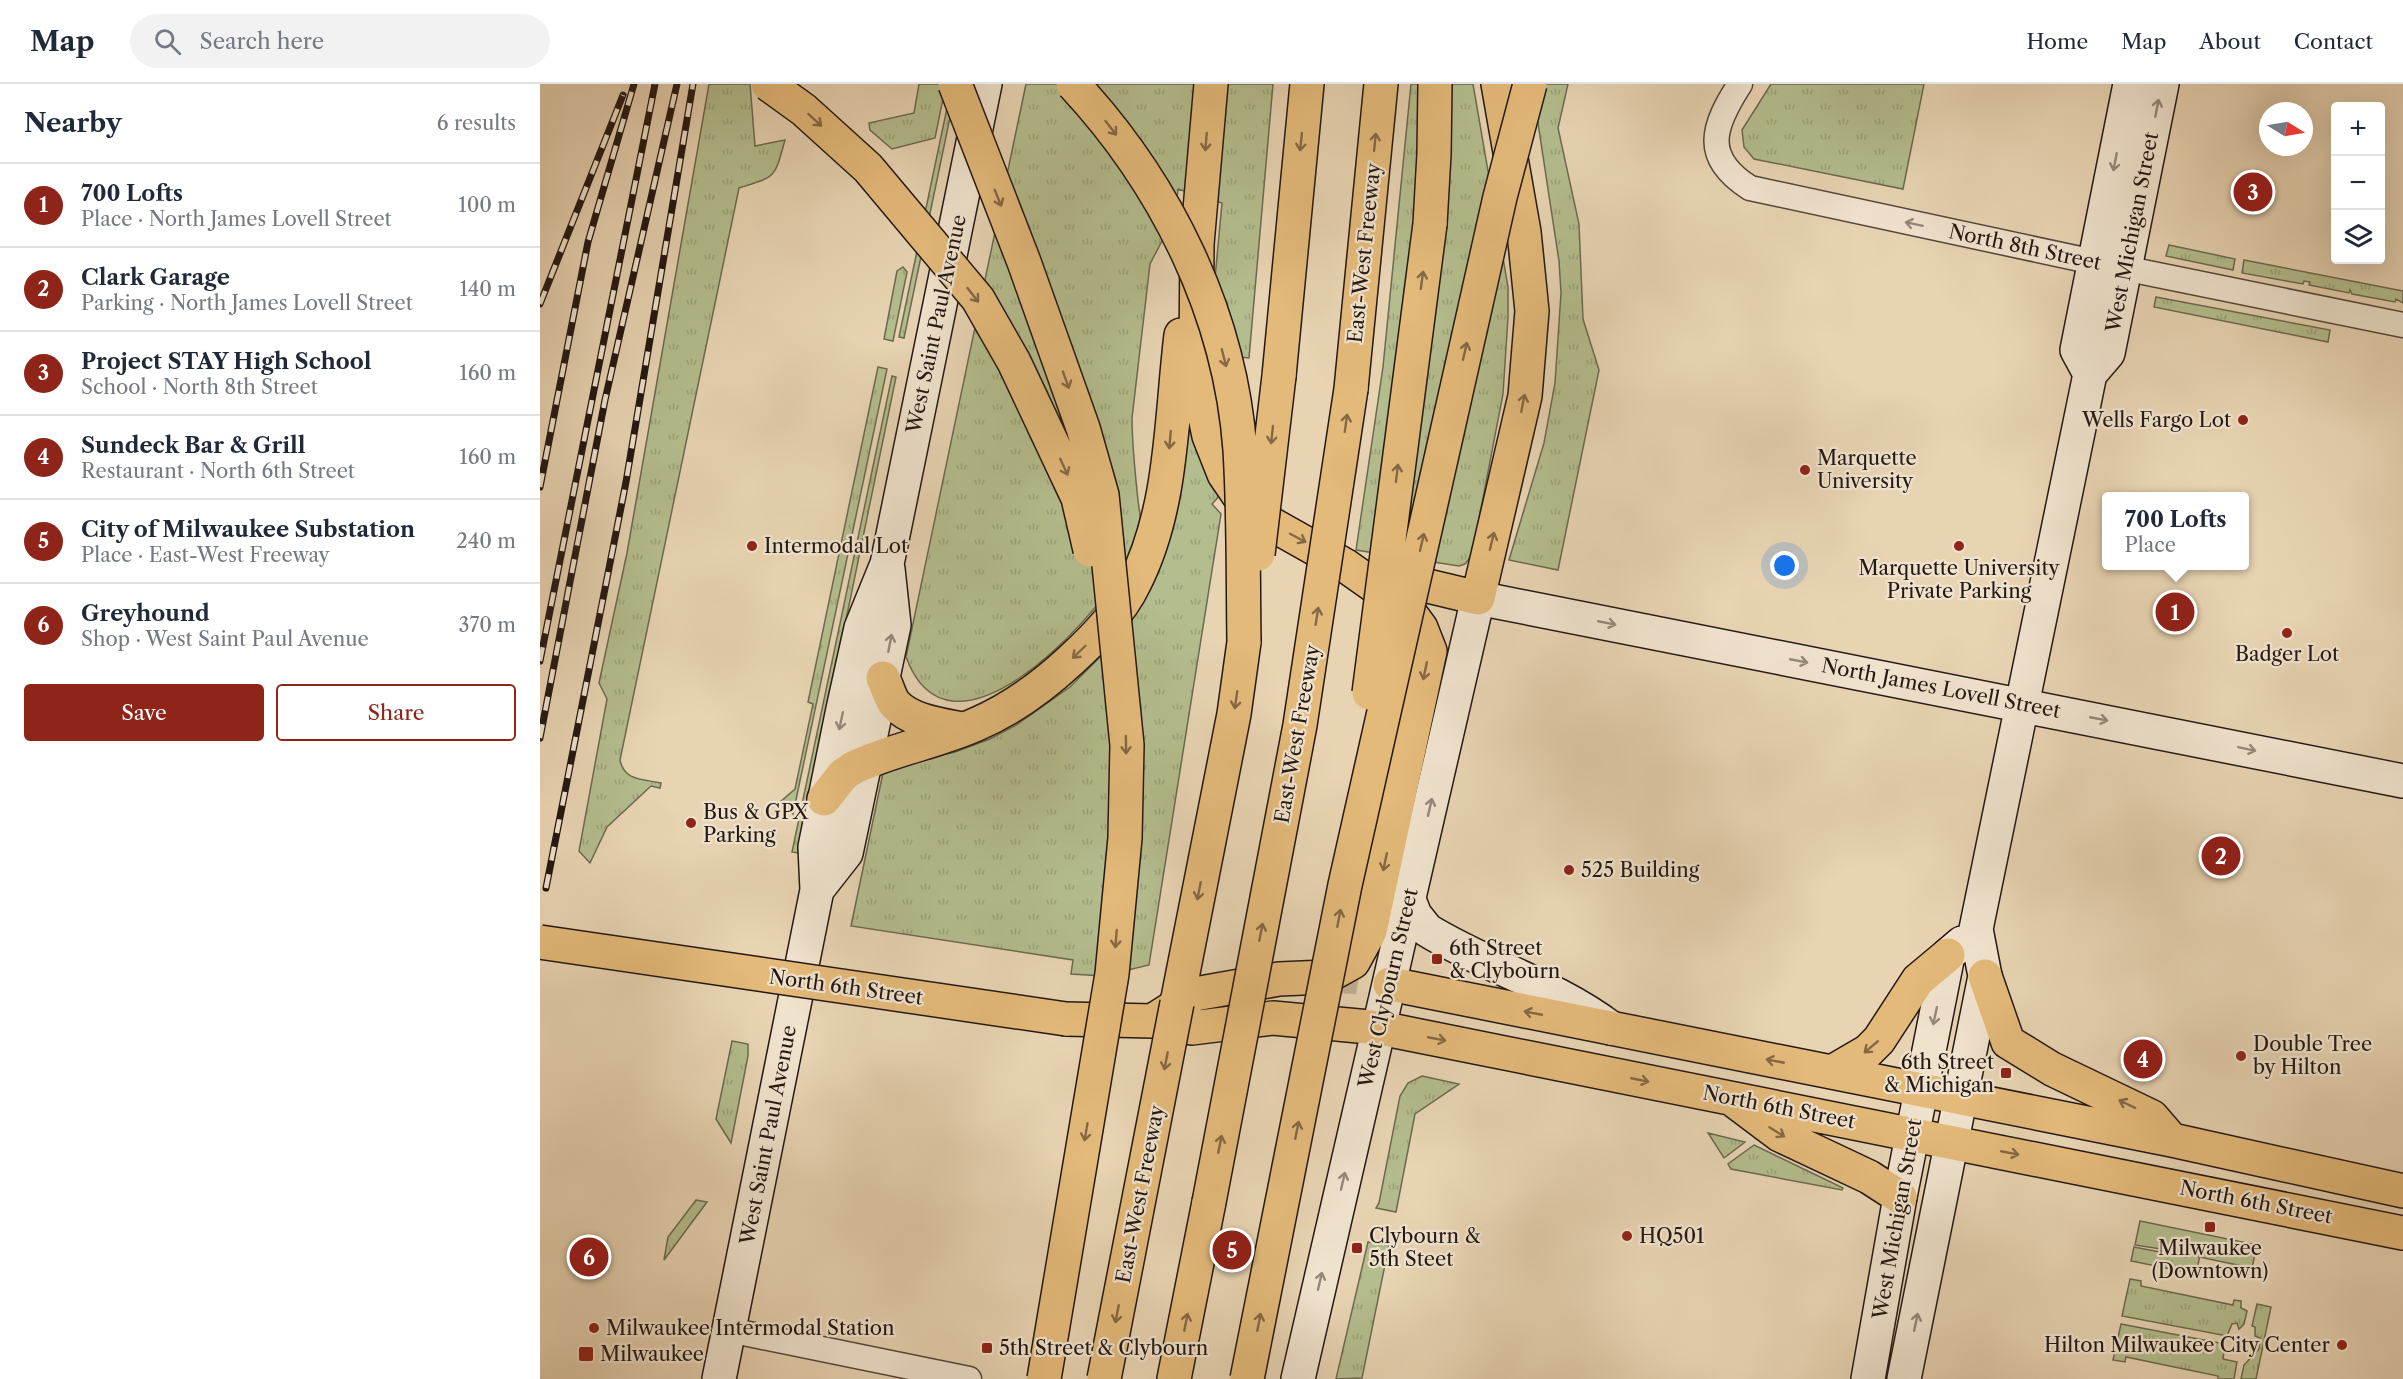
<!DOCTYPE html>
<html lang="en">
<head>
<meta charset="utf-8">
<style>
	:root { --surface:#fff; --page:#f2f2f3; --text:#1f2937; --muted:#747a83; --line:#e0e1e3; --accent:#8f2418 }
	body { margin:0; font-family:"Libre Caslon Text",serif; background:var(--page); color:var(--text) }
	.controls { position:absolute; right:18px; top:18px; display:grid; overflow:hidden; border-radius:6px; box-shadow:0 6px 24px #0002 }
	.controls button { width:54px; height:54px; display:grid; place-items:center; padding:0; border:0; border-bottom:2px solid var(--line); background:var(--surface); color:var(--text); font:30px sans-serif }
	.compass { position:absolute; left:1719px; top:18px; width:54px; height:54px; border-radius:50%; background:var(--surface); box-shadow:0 6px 24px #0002; rotate:101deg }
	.you { position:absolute; left:1245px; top:482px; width:21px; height:21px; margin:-15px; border:4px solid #fff; border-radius:50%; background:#1a73e8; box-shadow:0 0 0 9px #1a73e833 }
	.badge { display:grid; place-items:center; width:39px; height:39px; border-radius:50%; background:var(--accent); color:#fff; font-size:20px; font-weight:700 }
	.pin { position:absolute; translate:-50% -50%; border:3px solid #fff; box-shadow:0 2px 6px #0006 }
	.popup { position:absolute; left:1562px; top:408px; width:147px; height:78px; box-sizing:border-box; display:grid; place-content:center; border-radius:6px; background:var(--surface); filter:drop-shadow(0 2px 4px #0005); font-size:20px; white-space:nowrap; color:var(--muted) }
	.popup b { font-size:22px; color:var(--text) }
	.popup::after { content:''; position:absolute; left:50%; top:100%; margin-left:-12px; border:12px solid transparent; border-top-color:var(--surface) }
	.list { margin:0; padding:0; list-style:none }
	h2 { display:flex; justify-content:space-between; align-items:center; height:78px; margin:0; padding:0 24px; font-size:26px }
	h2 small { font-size:20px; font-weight:400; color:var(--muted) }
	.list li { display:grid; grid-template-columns:39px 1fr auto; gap:18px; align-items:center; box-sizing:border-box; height:84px; padding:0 24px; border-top:2px solid var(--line) }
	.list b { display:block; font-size:22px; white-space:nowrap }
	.list p { margin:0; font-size:20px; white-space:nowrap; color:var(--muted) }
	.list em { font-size:20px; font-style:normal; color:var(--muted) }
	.actions { display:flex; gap:12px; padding:18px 24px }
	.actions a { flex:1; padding:14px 0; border:2px solid var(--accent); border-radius:6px; text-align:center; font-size:21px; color:var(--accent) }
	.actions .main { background:var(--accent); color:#fff }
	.icon { flex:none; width:33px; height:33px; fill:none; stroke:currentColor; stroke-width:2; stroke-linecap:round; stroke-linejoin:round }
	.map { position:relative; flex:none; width:1863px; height:1295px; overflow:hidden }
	header { display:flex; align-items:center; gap:36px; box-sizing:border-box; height:84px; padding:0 30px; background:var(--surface); border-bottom:2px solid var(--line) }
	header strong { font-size:28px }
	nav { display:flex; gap:33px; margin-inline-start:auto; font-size:21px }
	.search { width:420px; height:54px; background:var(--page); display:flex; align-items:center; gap:15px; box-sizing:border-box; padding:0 21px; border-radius:33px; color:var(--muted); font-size:22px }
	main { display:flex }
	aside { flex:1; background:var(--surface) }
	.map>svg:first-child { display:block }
</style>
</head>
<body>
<header>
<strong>Map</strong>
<div class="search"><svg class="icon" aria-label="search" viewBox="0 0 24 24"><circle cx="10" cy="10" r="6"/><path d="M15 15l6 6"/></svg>Search here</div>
<nav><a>Home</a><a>Map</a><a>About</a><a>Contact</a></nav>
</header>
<main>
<aside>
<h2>Nearby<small>6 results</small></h2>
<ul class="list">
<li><span class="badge">1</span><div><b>700 Lofts</b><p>Place · North James Lovell Street</p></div><em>100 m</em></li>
<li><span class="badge">2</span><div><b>Clark Garage</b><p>Parking · North James Lovell Street</p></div><em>140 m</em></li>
<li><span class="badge">3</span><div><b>Project STAY High School</b><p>School · North 8th Street</p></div><em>160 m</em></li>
<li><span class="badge">4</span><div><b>Sundeck Bar &amp; Grill</b><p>Restaurant · North 6th Street</p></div><em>160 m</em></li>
<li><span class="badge">5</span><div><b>City of Milwaukee Substation</b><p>Place · East-West Freeway</p></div><em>240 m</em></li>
<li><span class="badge">6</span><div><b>Greyhound</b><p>Shop · West Saint Paul Avenue</p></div><em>370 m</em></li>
</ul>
<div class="actions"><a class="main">Save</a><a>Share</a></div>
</aside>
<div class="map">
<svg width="1863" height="1295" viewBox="0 0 1863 1295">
	<defs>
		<pattern id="grass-tufts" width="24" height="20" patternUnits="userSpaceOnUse" patternTransform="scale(1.5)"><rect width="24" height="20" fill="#b4bd8e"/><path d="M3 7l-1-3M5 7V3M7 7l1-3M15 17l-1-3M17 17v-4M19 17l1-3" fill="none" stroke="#9aa27a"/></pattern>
	</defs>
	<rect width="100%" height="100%" fill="#e8d4b3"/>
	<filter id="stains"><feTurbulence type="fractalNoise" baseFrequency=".00333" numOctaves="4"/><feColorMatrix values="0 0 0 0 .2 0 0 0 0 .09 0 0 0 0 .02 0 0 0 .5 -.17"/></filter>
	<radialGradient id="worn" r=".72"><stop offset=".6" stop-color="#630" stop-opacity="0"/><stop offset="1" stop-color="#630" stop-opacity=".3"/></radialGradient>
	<path fill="url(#grass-tufts)" stroke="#6c6a50" stroke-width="1.5" d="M 169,0 L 210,0 L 215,62 L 245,56 C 234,95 237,92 199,104 L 80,676 C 84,697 103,695 121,699 L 120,704 L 111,702 L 67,743 L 50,779 L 39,767 L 67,615 L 59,599 L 87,469 Z
		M 379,0 L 406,0 L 395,54 L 352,65 L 330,46 L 329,39 L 374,29 Z
		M 412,0 L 417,0 L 364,254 L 359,253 Z
		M 486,0 L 733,0 L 709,274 L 699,273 L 675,194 L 682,119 L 638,105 L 635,132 L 610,180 L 592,334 C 592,361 595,388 598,416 C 599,426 602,438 601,448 C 599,460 589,474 583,485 C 551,540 410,692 366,573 Z
		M 871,0 L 933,0 L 968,203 L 968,233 L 963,310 L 932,471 L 925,480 L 919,482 L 816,466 L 843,283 Z
		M 992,0 L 1028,0 L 1018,44 L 1039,140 L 1043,235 L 1059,286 L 1018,486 L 969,476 L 1004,359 L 1015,299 L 1021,209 L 1019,177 Z
		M 1231,0 L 1384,0 L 1363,105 L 1214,75 L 1204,63 L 1202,46 Z
		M 1629,161 L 1695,175 L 1693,186 L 1626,172 Z
		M 1704,176 L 1863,207 L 1863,219 L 1856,215 L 1855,218 L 1812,210 L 1810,206 L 1809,209 L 1769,201 L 1770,198 L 1764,197 L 1763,200 L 1702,189 Z
		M 363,183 L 367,188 L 353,257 L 344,255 L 357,187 Z
		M 1616,213 L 1790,246 L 1788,258 L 1614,223 Z
		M 338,283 L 347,285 L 253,730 L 240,718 L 255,705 L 273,620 L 268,618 Z
		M 352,292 L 356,293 L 258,769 L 252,768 Z
		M 650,336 L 681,410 L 672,420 L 681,430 L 609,881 L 563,892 L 531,890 L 533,876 L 311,842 L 344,684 L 415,668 L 450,655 L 476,641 L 530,603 L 585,548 L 603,514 Z
		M 192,957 L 208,960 L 208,972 L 191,1059 L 176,1035 Z
		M 882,992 L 919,1000 L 875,1030 L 856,1128 L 836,1124 L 839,1119 L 860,1012 L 868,999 Z
		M 1168,1049 L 1205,1058 L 1184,1074 Z
		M 1214,1061 L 1301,1103 L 1303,1104 L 1302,1106 L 1191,1085 L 1188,1080 Z
		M 156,1116 L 167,1118 L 124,1176 L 128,1153 Z
		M 828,1158 L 849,1161 L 822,1294 L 796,1295 Z
		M 1594,1163 L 1646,1173 L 1648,1169 L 1660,1171 L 1656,1190 L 1591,1177 Z
		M 1590,1195 L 1601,1197 L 1601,1202 L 1693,1221 L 1694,1216 L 1701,1217 L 1701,1224 L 1707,1227 L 1704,1240 L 1699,1245 L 1697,1239 L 1692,1240 L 1687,1252 L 1582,1232 Z
		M 1717,1220 L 1731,1223 L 1716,1295 L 1701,1295 L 1704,1281 L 1719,1265 L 1720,1254 L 1715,1252 L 1715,1243 L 1712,1242 Z
		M 1581,1240 L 1685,1260 L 1683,1275 L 1697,1278 L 1694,1295 L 1678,1295 L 1678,1292 L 1586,1273 L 1585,1278 L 1573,1276 Z"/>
	<path fill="#b4bd8e" stroke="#6c6a50" stroke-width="1.5" d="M 1600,1137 L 1717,1161 L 1712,1184 L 1659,1173 L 1659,1171 L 1595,1161 Z"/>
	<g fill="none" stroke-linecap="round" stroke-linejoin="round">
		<path stroke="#c1ae93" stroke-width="33" stroke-dasharray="33 16" stroke-linecap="butt" d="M 786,893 L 813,893 L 850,900"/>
		<defs>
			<path id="street" d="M 1200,0 C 1173,42 1161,73 1210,104 L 1554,178 L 1863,241
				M 189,1246 L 429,1295"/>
			<path id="secondary" d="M 1550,290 L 1537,266 L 1590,0
				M 277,806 L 306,769 L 354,541 L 348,485
				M 869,816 L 875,831 L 887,846 C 947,883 1014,901 1071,944
				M 179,1295 L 277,806 L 275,763 L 303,625 L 321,544 L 347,480 L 445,0
				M 758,1295 L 938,514 L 1863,697
				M 1328,1295 L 1360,1113 L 1408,871 L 1422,859
				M 1364,1295 L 1445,892 L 1436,845 L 1550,290 L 1568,269 L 1622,0"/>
			<path id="primary" d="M 1445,892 L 1468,958 L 1512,985 L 1612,1033 L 1631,1055
				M 850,900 L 1632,1056 L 1863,1107
				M 617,934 L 655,910 L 739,895 L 786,893
				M 526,935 L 613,937 L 652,944 L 733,934 L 840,944 L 1863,1149
				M 1292,988 L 1328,967 L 1339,956 L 1378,896 L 1408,871
				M 1196,1018 L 1240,1051 L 1329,1093 L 1360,1113"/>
			<path id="highway" d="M 671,0 L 657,160 L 656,269 L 661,314 L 669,352 L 684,390 L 710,428 L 806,482 L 867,525 L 881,544 L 890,567 L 830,847 L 813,878 L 786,893
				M 890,140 L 894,70 L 895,0
				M 739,292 L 767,0
				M 811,305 L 841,0
				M 846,492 L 938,514 L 985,312 L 992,227 L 984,148 L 958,0
				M 343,594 C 347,602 350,614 355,620 C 370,637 401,641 422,645
				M 284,715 L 303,691 L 313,684 C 353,665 397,658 437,640 C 472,625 503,602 531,576 C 554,555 580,529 594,500 C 633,424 631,333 641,251
				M 637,919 L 694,630 L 704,558
				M 634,1295 L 669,1118"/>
		</defs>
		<use href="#street" stroke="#54473b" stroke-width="27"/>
		<use href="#secondary" stroke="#231813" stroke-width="36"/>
		<use href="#primary" stroke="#231813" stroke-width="36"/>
		<use href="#highway" stroke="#231813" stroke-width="36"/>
		<use href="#street" stroke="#f0e3ce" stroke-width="24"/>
		<use href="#secondary" stroke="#f0e3ce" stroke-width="33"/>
		<use href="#primary" stroke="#e4ba7a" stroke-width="33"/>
		<use href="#highway" stroke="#e4ba7a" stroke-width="33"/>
		<defs>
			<path id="rail" d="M 0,220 L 83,11
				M 0,403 L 48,158 L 94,0
				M 0,577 L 115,0
				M 0,654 L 65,316 L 137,0
				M 6,804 L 86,398 L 153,0"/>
		</defs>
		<use href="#rail" stroke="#231813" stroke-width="7"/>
		<use href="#rail" stroke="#f0e3ce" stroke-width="4.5" stroke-dasharray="14" stroke-linecap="butt"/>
		<defs>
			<path id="primary-bridge" d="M 0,858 L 526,935"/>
			<path id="highway-bridge" d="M 228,0 L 264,26 L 328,84 L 438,215 L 474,278 L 538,414 L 550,466
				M 415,0 L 484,178 L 543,344 L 562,411 L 587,661 L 585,754 L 572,890 L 504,1295
				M 533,0 C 626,100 690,229 700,366 C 704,430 703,494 704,558
				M 718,470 L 739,292
				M 829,609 L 890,140
				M 669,1118 L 760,641 L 811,305
				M 564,1295 L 637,919
				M 707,1295 L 805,801 L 960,113 L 990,0"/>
		</defs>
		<use href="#primary-bridge" stroke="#231813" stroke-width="36" stroke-linecap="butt"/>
		<use href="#highway-bridge" stroke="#231813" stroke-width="36" stroke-linecap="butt"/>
		<use href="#primary-bridge" stroke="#e4ba7a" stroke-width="33"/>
		<use href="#highway-bridge" stroke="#e4ba7a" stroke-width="33"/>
	</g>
	<defs><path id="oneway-shaft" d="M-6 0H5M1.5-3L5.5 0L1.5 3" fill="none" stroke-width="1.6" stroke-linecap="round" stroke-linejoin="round" transform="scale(1.5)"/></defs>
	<g stroke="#94887a">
		<use href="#oneway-shaft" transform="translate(1617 24) rotate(-79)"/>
		<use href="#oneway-shaft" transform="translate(1575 78) rotate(101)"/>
		<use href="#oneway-shaft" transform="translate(1374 140) rotate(-168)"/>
		<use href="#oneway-shaft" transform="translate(1067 539) rotate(11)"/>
		<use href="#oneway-shaft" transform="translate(350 559) rotate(-79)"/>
		<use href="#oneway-shaft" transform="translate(1259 577) rotate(11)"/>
		<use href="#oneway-shaft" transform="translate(1559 635) rotate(11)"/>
		<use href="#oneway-shaft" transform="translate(301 637) rotate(102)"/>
		<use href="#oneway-shaft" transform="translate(1707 665) rotate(12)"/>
		<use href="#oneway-shaft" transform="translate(890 723) rotate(-77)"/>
		<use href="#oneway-shaft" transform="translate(1395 932) rotate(102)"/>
		<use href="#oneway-shaft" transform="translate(803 1097) rotate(-77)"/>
		<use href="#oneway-shaft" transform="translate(780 1197) rotate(-77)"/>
		<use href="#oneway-shaft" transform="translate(1376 1238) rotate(-78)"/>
	</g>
	<g stroke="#846946">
		<use href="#oneway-shaft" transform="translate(275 36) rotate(42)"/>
		<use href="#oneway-shaft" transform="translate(571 44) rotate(52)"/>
		<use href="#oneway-shaft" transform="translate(666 58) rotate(95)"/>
		<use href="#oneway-shaft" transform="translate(761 58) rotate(96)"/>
		<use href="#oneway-shaft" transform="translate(835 58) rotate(-84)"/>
		<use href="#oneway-shaft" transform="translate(458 114) rotate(68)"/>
		<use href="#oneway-shaft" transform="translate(882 196) rotate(-82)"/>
		<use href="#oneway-shaft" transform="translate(433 211) rotate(52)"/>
		<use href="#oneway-shaft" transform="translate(925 267) rotate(-77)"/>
		<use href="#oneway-shaft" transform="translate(684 274) rotate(76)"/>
		<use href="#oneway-shaft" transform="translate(526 296) rotate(70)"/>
		<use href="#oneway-shaft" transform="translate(983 319) rotate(-79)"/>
		<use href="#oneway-shaft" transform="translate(806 339) rotate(-82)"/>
		<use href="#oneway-shaft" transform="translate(732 351) rotate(96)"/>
		<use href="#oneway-shaft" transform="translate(630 356) rotate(95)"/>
		<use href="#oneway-shaft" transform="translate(524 383) rotate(65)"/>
		<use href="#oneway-shaft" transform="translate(857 389) rotate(-83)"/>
		<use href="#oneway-shaft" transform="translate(758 454) rotate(28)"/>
		<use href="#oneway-shaft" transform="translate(952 457) rotate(-76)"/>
		<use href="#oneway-shaft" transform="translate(882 458) rotate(-77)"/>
		<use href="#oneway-shaft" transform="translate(777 532) rotate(-81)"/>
		<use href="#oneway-shaft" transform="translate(539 568) rotate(136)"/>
		<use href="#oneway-shaft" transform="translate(885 587) rotate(102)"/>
		<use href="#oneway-shaft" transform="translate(696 616) rotate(98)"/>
		<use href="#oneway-shaft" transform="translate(586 661) rotate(89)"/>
		<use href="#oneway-shaft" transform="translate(845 778) rotate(102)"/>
		<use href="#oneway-shaft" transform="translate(659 807) rotate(101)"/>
		<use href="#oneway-shaft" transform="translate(799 834) rotate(-79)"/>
		<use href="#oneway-shaft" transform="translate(721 848) rotate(-79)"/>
		<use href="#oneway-shaft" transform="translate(576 855) rotate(95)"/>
		<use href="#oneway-shaft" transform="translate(993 929) rotate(-169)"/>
		<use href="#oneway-shaft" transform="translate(897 955) rotate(11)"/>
		<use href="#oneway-shaft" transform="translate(1331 963) rotate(140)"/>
		<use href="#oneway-shaft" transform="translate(626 977) rotate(101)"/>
		<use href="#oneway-shaft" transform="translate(1235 977) rotate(-169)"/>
		<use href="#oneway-shaft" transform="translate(1100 996) rotate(11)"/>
		<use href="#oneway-shaft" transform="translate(1587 1020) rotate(-154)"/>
		<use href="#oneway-shaft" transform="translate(757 1046) rotate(-79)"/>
		<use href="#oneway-shaft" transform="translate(546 1048) rotate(100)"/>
		<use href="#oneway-shaft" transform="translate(1237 1048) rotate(32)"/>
		<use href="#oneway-shaft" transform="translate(680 1060) rotate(-79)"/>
		<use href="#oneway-shaft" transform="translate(1470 1069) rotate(11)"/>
		<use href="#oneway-shaft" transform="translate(577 1230) rotate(101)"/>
		<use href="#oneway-shaft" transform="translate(646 1238) rotate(-79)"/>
		<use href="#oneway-shaft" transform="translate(719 1238) rotate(-79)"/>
	</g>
	<g fill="#8f2418" stroke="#f0e3ce" stroke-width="2">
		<circle cx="1703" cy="336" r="6"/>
		<circle cx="1265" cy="386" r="6"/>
		<circle cx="212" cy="462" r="6"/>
		<circle cx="1419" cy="462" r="6"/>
		<circle cx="1747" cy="549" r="6"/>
		<circle cx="151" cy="739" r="6"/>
		<circle cx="1029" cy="786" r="6"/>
		<rect x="891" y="869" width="12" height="12" rx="3"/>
		<circle cx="1701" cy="972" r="6"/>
		<rect x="1460" y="983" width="12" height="12" rx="3"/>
		<rect x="1664" y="1137" width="12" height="12" rx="3"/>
		<circle cx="1087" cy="1152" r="6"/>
		<rect x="811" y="1158" width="12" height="12" rx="3"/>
		<circle cx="54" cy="1244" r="6"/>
		<circle cx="1802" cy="1261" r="6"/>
		<rect x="441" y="1258" width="12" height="12" rx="3"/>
		<rect x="38" y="1262" width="16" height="16" rx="3"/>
	</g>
	<g text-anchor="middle" stroke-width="4.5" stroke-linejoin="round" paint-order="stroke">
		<g font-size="20" fill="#231813" stroke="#f0e3ce">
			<text transform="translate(1592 148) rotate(-79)" y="7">West Michigan Street</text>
			<text transform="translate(1485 163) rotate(12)" y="7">North 8th Street</text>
			<text transform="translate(824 169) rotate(-84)" y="7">East-West Freeway</text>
			<text transform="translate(396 240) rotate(-78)" y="7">West Saint Paul Avenue</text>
			<text transform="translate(1401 604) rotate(11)" y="7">North James Lovell Street</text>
			<text transform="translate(757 650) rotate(-80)" y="7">East-West Freeway</text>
			<text transform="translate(306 903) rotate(8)" y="7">North 6th Street</text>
			<text transform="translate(848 904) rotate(-77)" y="7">West Clybourn Street</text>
			<text transform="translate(1239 1023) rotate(11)" y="7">North 6th Street</text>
			<text transform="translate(228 1051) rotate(-79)" y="7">West Saint Paul Avenue</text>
			<text transform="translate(600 1110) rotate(-79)" y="7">East-West Freeway</text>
			<text transform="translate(1716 1118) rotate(11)" y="7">North 6th Street</text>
			<text transform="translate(1357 1135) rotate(-80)" y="7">West Michigan Street</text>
		</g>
		<g font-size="20" fill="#231813" stroke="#f0e3ce" text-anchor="start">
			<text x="1691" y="343" text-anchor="end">Wells Fargo Lot</text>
			<text x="1277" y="381">Marquette<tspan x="1277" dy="23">University</tspan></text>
			<text x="224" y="469">Intermodal Lot</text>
			<text x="1419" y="491" text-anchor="middle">Marquette University<tspan x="1419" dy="23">Private Parking</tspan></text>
			<text x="1747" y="577" text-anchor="middle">Badger Lot</text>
			<text x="163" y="735">Bus &amp; GPX<tspan x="163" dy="23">Parking</tspan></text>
			<text x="1041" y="793">525 Building</text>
			<text x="909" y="871">6th Street<tspan x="909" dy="23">&amp; Clybourn</tspan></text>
			<text x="1713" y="967">Double Tree<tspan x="1713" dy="23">by Hilton</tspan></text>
			<text x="1454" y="985" text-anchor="end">6th Street<tspan x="1454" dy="23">&amp; Michigan</tspan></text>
			<text x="829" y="1159">Clybourn &amp;<tspan x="829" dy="23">5th Steet</tspan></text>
			<text x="1099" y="1159">HQ501</text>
			<text x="1670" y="1171" text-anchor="middle">Milwaukee<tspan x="1670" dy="23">(Downtown)</tspan></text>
			<text x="66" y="1251">Milwaukee Intermodal Station</text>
			<text x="1790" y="1268" text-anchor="end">Hilton Milwaukee City Center</text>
			<text x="459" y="1271">5th Street &amp; Clybourn</text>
			<text x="60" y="1277">Milwaukee</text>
		</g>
	</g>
	<rect width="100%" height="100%" filter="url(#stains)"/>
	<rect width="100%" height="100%" fill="url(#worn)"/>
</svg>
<div class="controls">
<button>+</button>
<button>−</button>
<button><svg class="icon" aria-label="layers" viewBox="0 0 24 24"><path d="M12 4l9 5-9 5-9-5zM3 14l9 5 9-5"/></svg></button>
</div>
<svg class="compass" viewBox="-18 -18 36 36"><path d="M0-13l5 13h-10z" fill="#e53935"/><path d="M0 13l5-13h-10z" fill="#747a83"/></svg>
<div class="you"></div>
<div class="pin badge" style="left:1635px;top:528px">1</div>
<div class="popup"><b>700 Lofts</b>Place</div>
<div class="pin badge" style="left:1681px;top:772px">2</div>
<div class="pin badge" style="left:1713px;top:108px">3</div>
<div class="pin badge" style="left:1603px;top:975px">4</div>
<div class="pin badge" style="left:692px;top:1166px">5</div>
<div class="pin badge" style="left:49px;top:1173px">6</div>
</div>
</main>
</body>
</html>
